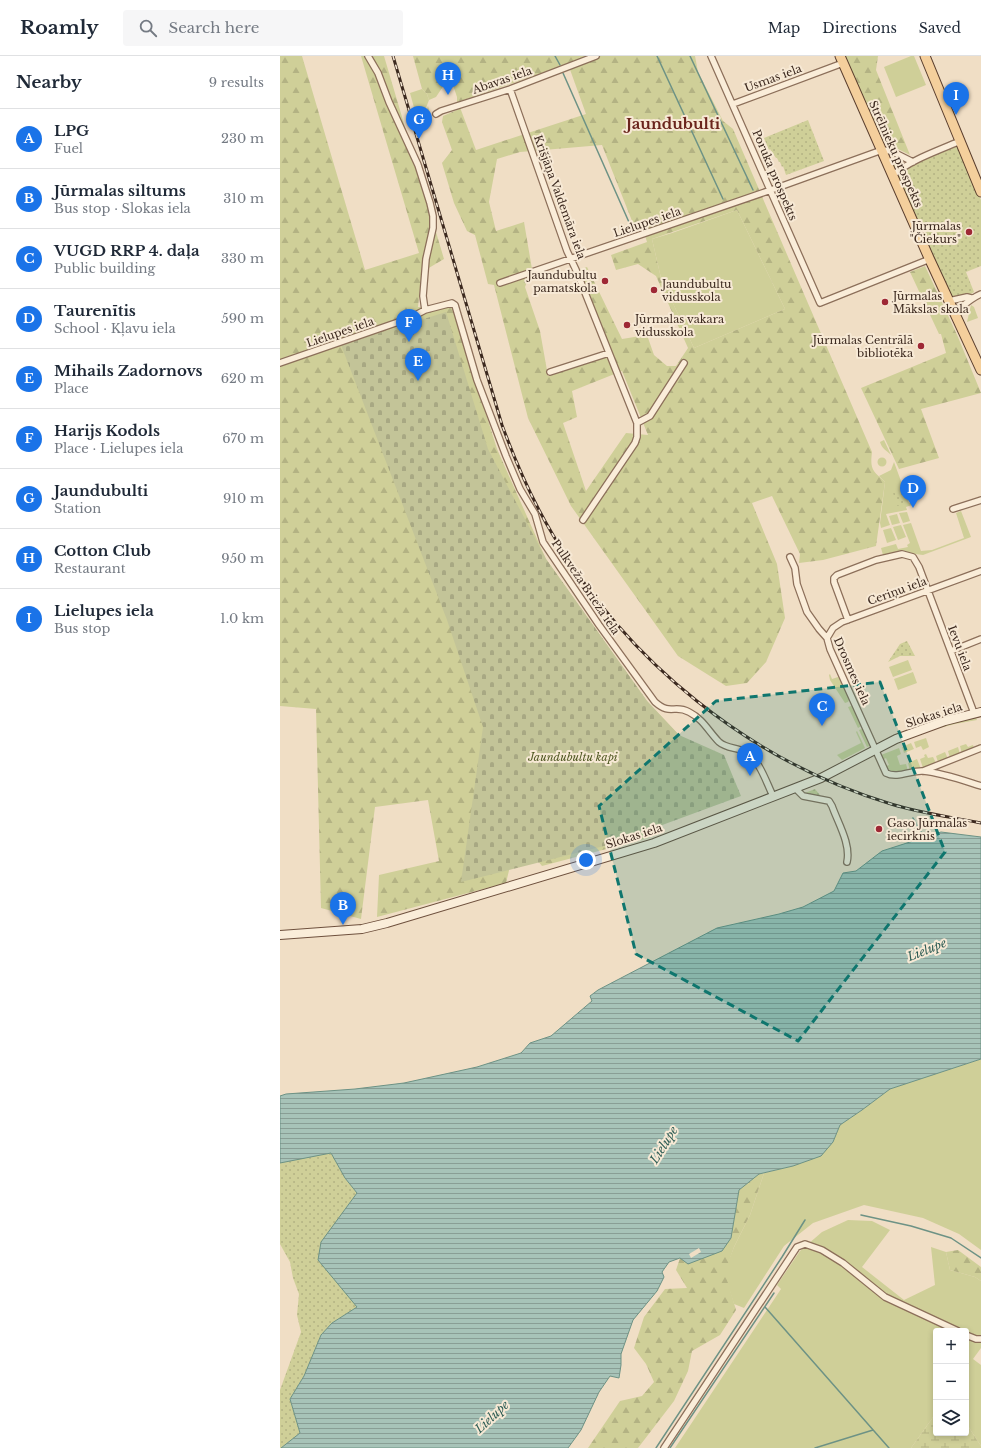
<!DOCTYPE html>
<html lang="en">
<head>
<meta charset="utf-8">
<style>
	:root { --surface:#fff; --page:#f6f6f7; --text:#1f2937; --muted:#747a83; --line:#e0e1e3; --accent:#1a73e8 }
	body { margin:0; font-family:"Libre Baskerville",serif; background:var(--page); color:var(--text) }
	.controls { position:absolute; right:12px; bottom:12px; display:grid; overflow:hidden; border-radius:4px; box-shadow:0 2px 6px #0003 }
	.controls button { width:36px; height:36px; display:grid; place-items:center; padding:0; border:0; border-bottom:1px solid var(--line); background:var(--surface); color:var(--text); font:20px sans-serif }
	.you { position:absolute; left:306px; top:804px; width:14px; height:14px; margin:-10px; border:3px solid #fff; border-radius:50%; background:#1a73e8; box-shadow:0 0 0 6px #1a73e833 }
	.badge { display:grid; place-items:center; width:26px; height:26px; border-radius:50%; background:var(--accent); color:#fff; font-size:13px; font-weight:700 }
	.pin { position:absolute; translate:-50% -33px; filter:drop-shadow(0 1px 2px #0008) }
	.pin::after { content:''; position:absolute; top:21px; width:14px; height:12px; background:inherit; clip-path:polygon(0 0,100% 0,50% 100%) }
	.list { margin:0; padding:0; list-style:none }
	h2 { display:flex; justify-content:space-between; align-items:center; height:52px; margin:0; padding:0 16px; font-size:17px }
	h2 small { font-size:13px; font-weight:400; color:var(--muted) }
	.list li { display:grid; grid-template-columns:26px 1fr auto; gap:12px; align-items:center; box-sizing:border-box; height:60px; padding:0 16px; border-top:1px solid var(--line) }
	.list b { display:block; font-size:15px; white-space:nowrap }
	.list p { margin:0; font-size:13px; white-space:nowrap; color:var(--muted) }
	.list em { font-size:13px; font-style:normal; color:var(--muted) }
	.icon { flex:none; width:22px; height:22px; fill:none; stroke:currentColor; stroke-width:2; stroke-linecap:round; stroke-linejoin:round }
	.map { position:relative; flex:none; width:701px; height:1392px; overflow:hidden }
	header { display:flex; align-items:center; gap:24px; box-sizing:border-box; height:56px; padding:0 20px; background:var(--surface); border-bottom:1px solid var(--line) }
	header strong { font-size:19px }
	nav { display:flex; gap:22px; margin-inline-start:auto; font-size:14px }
	.search { width:280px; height:36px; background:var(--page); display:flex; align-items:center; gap:10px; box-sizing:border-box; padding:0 14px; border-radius:4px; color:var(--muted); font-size:15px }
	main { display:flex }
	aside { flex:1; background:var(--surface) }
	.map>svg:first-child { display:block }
</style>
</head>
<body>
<header>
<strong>Roamly</strong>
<div class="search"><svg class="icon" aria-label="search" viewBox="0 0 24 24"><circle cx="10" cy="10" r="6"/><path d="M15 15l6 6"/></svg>Search here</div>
<nav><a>Map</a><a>Directions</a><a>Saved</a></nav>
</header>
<main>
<aside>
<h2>Nearby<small>9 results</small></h2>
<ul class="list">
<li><span class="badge">A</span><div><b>LPG</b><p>Fuel</p></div><em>230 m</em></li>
<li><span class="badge">B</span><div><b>Jūrmalas siltums</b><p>Bus stop · Slokas iela</p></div><em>310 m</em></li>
<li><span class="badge">C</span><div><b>VUGD RRP 4. daļa</b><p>Public building</p></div><em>330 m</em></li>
<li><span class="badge">D</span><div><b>Taurenītis</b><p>School · Kļavu iela</p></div><em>590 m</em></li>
<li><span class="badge">E</span><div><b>Mihails Zadornovs</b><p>Place</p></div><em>620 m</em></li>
<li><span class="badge">F</span><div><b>Harijs Kodols</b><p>Place · Lielupes iela</p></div><em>670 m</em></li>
<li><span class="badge">G</span><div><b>Jaundubulti</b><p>Station</p></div><em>910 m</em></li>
<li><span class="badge">H</span><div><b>Cotton Club</b><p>Restaurant</p></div><em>950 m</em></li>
<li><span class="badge">I</span><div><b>Lielupes iela</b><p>Bus stop</p></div><em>1.0 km</em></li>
</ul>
</aside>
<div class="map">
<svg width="701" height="1392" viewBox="0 0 701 1392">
	<defs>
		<pattern id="forest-firs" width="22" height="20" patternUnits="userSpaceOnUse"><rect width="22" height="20" fill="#cfcf98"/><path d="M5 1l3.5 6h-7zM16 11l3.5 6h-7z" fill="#b3b283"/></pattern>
		<pattern id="wetland-marsh" width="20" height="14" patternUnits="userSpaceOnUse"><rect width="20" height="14" fill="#cfcf98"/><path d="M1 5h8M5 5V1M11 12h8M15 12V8" fill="none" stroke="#b3b283"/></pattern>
		<pattern id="cemetery-stones" width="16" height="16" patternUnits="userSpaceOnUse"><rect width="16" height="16" fill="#c3c498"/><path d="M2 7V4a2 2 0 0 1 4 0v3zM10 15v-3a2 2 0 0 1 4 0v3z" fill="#a8a883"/></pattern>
		<pattern id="park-dots" width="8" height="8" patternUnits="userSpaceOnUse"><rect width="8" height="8" fill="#cfcf98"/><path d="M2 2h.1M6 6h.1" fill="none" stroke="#b3b283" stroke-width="1.8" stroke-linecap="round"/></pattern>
		<pattern id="water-rules" width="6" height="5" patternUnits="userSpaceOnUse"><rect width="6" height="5" fill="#a7c3b8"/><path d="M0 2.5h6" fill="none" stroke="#899e95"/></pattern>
	</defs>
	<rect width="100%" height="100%" fill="#f0dec5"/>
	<path fill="#cfcf98" d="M 631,0 L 634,0 L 646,29 L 616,41 L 604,11 Z
		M 142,33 L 147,38 L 149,44 L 139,70 L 130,37 Z
		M 148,50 L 152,65 L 143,68 Z
		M 610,103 L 624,107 L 625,108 L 616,114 Z
		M 457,154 L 505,253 L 414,292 L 381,222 L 372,183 L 392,177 Z
		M 691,249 L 694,251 L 698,262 L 687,266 Z
		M 604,384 L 611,399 C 606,394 602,393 600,386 Z
		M597.5 406a4.5 4.5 0 1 1 9 0a4.5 4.5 0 1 1-9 0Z
		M 614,406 L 629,447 L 631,447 L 632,449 L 626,451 L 627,454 L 606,458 L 610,469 L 601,472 L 600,467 L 605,426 L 599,420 L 611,414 Z
		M 681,455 L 691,481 L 643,499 L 620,496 L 603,499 L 601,492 L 616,488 L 618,493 L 628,491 L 627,489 L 630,487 L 623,469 L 631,467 L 641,495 L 652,494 L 684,482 L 676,457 Z
		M 627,456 L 630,465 L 623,467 L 619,457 Z
		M 617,458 L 620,467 L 612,469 L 609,460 Z
		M 621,469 L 626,481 L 618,484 L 613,471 Z
		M 611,472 L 616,484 L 607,487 L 603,474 Z
		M 628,604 L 632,614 L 613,621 L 609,611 Z
		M 633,616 L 637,627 L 618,634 L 614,623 Z
		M 550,618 L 552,623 L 558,621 L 561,622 L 569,640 L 570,643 L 568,646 L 565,647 L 550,624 L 549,619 Z
		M 571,650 L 575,651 L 583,669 L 578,672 L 568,651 Z
		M 696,662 L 697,664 L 675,668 L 648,675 L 649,674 L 686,663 Z
		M 584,672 L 592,689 L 587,691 L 579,674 Z
		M 577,675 L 585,692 L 562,704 L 557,699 L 581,687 L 576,676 Z
		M 646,682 L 649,691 L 643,694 L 641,690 L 636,692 L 634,686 Z
		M 631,687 L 634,693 L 624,697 L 622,691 Z
		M 686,688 L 688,691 L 693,689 L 694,693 L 682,698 L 680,690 Z
		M 678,691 L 680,698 L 670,702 L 668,695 Z
		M 619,692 L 621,698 L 617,700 L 620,709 L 626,708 L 628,715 C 620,716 611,719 606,710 L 609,709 L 606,702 L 603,704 L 601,699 Z
		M 665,696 L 668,703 L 658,706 L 656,700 Z
		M 646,698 L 648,702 L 653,701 L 656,707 L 643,712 L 640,703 L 645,701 L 644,699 Z
		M 637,703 L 641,713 L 630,715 L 628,707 Z
		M 701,1003 L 701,1194 L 679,1178 L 643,1162 L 584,1149 L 533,1167 L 504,1190 L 464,1252 L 454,1248 L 444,1217 L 454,1191 L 470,1159 L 484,1117 L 513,1110 L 553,1086 L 560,1069 L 582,1054 L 610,1033 Z
		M 568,1164 L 592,1165 L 610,1174 L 582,1211 L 624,1244 L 655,1229 L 651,1191 L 666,1196 L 670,1214 L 695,1221 L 701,1225 L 701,1292 L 693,1303 L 701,1309 L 701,1390 L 686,1367 L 686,1275 L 656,1275 L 656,1357 L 631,1392 L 395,1392 L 501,1233 L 497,1229 L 520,1195 L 542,1176 Z"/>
	<path fill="url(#forest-firs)" fill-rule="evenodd" d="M 0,0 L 22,0 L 85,214 L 139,197 L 81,0 L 104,0 L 164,203 L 142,216 L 138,251 L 172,250 L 217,393 L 266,503 L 367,645 L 399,679 L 387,758 L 368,782 L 262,810 L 253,799 L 231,806 L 226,827 L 97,861 L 99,819 L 159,805 L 148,744 L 95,751 L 81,863 L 41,852 L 36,653 L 0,650 Z
		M 133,0 L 415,0 L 418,16 L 443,65 L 453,73 L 592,396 C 590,413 592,414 605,426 L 596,490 L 543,504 L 519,507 L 520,498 L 492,440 L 472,447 L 497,508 L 505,562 L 486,606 L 467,627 L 446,630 L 398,600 L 291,450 L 248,362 L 214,229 L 208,228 L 195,179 L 187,175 L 174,147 L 162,107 L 172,94 L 162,66 L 163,60 L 177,54 L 177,41 L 172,26 L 164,29 L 156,41 L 149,44 L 147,38 L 142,33 ZM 288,8 L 306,58 L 196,94 L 178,46 ZM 322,89 L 356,175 L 363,173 L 367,186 L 331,199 L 336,214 L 358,208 L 376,220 L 408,292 L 396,310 L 387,310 L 374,299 L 367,279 L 342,283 L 307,211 L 299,214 L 333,299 L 268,320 L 260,275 L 245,231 L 252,213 L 244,166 L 216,175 L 209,146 L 217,103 L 240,96 ZM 457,154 L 505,253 L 414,292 L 381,222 L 372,183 ZM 342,315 L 368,379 L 346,377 L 306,435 L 283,367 L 297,361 L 292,335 Z
		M 564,0 L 598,0 L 596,14 L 630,99 L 602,85 Z
		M 645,210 L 678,281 L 701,337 L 641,353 L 659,402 L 619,413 L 581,332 L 666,297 L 661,278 L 659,278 L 630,216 Z
		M 484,1117 L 470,1159 L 454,1191 L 445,1217 L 456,1254 L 440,1279 L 412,1295 L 408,1315 L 394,1345 L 358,1392 L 308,1392 L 340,1345 L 362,1340 L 374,1326 L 366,1308 L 354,1292 L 364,1261 L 385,1233 L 407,1232 L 396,1214 L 400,1202 L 451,1182 L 459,1134 L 479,1118 Z
		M 678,1194 L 701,1211 L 701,1225 L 695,1221 L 670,1214 L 666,1196 Z"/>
	<path fill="url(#wetland-marsh)" d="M 656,1357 L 656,1377 L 686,1377 L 686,1367 L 701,1390 L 701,1392 L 631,1392 Z"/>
	<path fill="url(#cemetery-stones)" d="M 166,256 L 208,393 L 266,503 L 367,645 L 399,679 L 444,699 L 461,740 L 328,789 L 181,826 L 203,671 L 167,564 L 61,289 Z"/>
	<path fill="url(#park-dots)" d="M 528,64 L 544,105 L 506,119 L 503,110 L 502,111 L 500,106 L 499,106 L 497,102 L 496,102 L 490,93 L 489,94 L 484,82 Z
		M 676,90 L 680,93 L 701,144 L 701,210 L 686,216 L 694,236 C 688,240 676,244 669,241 L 617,122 L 622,115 L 632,109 Z
		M 413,234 L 420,237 L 417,248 L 409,245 Z
		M 621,434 L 625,448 L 617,450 L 613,437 Z
		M 627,585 L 635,600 L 620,600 L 608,606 L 620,588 Z
		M 535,733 L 540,739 L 539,740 L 536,741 L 525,737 Z
		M 0,1040 L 51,1097 L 65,1122 L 77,1137 L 56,1166 L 77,1251 L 52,1267 L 41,1279 L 24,1320 L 10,1343 L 20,1377 L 1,1392 L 0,1392 L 0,1334 L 21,1276 L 17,1259 L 19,1238 L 13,1222 L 10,1206 L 0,1188 Z"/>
	<path fill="url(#water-rules)" stroke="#6d9285" d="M 661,776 L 701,781 L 701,1003 L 610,1033 L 582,1054 L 560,1069 L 553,1086 L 541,1100 L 513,1110 L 479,1118 L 459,1134 L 451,1182 L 442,1195 L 408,1208 L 400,1202 L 389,1206 L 382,1216 L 384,1221 L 377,1235 L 353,1264 L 341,1298 L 341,1309 L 339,1322 L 330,1320 L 319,1336 L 301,1374 L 288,1392 L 1,1392 L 20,1377 L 10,1343 L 24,1320 L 41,1279 L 52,1267 L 77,1251 L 38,1204 L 41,1186 L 77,1137 L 65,1122 L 51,1097 L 0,1107 L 0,1040 L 6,1038 L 75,1033 L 124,1027 L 197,1011 L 241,997 L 250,987 L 271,980 L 312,945 L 310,940 L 318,934 L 437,872 L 499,858 L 523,851 L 554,835 L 563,817 L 576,815 L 602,795 Z"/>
	<path fill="#f0dec5" d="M 419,1192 L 421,1196 L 411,1202 L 409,1198 Z"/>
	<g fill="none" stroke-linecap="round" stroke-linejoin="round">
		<path stroke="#6d9285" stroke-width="1.5" d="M 275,0 L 280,9
			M 377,0 L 443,143
			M 410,0 L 473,134
			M 283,17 L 352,173
			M 633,762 L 645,783
			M 581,1159 L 631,1170 L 671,1182 L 701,1202
			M 485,1251 L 609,1392
			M 376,1392 L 502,1201 L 525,1164
			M 390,1392 L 494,1237
			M 535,1392 L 593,1374"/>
		<defs>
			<path id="street" d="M 88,0 L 98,17 L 109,46 L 138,109 L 150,147 L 153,160 L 153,172 L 146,203 L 143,240 L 145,254
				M 431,0 L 540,247 L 650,203
				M 230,33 L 287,195 L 296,214 L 357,367
				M 453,48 L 563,7
				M 156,58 L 161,55 L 230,33 L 316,0
				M 613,119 C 632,103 658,95 680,85
				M 220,227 L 491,134 L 602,94 L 611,95 L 633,106
				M 669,245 L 687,241 L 691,242
				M 674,257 C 683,250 691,242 701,238
				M 0,307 L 130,262 L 145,254 L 172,247 L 175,249 L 197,324 L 226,400 L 240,433 L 255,458 L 263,486 L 319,569 L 375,646 C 391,660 394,648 409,656 C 423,663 429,676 439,686 C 447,693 457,691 465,696 C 480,704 486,726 493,740
				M 270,316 L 329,297
				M 673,453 L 701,444
				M 303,464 L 355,387 L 357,381 L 357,367 L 370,360 L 404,307
				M 510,501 L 515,512 L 517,528 L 527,556 L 539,573 L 547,582 L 550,593 L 606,717 C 617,723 632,714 643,715 C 663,717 682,724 701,730
				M 568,564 L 554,526 L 554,522 L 557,519 L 596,504 L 622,498 L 633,501 L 639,511 L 694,657
				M 547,582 L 553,572 L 562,566 L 701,515
				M 671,595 L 701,583
				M 643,715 L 701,692
				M 515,732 L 523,740 L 549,745 L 552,750 C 558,767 571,788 567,806
				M 686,1279 L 696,1283 L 701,1283
				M 384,1392 L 517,1191 L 525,1188 L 542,1194 L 563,1207 L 605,1241 L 678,1275"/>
			<path id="secondary" d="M 0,879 L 82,873 L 107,867 L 374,787 L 541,722 L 616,683 L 665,665 L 701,656"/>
			<path id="primary" d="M 560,0 L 649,202 L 701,314
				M 645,0 L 701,136"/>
		</defs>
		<use href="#street" stroke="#8c6f5a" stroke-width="8"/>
		<use href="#secondary" stroke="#6e503d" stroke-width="10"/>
		<use href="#primary" stroke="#5a3e2e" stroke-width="11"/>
		<use href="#street" stroke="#faedd9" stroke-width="5.5"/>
		<use href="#secondary" stroke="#faedd9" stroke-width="8"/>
		<use href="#primary" stroke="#f4cf9c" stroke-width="9"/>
		<defs>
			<path id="rail" d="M 113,0 L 222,369 C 236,407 252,444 273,479 C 347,606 470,705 611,748 C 640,757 671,761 701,767"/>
		</defs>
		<use href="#rail" stroke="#3c291f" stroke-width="3"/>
		<use href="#rail" stroke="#f7e9d5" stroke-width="1.5" stroke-dasharray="4.5" stroke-linecap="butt"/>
	</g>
	<path fill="#0f766e" fill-opacity="0.2" stroke="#0f766e" stroke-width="3" stroke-dasharray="8 5" stroke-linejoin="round" d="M 600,626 L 665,796 L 518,985 L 356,898 L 319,750 L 436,645 Z"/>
	<g fill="#9e2835" stroke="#f7e9d5" stroke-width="1.5">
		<circle cx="689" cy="176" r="4"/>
		<circle cx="325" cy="225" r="4"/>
		<circle cx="374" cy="234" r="4"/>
		<circle cx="605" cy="246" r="4"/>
		<circle cx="347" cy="269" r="4"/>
		<circle cx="641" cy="290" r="4"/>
		<circle cx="599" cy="773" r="4"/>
	</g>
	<g text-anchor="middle" stroke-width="4" stroke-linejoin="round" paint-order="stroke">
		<g font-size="11" fill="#3c291f" stroke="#f7e9d5">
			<text transform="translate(493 22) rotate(-20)" y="4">Usmas iela</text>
			<text transform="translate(222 24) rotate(-19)" y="4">Abavas iela</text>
			<text transform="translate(616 98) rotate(66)" y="4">Strēlnieku prospekts</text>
			<text transform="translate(495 119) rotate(67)" y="4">Poruka prospekts</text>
			<text transform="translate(280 141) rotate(70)" y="4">Krišjāņa Valdemāra iela</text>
			<text transform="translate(367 166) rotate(-19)" y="4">Lielupes iela</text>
			<text transform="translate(60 276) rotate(-19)" y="4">Lielupes iela</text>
			<text transform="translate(306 531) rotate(56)" y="4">Pulkveža Brieža iela</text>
			<text transform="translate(617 535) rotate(-20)" y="4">Ceriņu iela</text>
			<text transform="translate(680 592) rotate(69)" y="4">Ievu iela</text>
			<text transform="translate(572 615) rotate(66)" y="4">Drosmes iela</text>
			<text transform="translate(654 659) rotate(-18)" y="4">Slokas iela</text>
			<text transform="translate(354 780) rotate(-18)" y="4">Slokas iela</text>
		</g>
		<g font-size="11" fill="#3c291f" stroke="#f7e9d5" text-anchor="start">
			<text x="681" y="174" text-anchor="end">Jūrmalas<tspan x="681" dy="13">"Čiekurs"</tspan></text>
			<text x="317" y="223" text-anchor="end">Jaundubultu<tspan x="317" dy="13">pamatskola</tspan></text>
			<text x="382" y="232">Jaundubultu<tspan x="382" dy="13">vidusskola</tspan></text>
			<text x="613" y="244">Jūrmalas<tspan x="613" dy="13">Mākslas skola</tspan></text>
			<text x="355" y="267">Jūrmalas vakara<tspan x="355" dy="13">vidusskola</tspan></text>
			<text x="633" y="288" text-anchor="end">Jūrmalas Centrālā<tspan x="633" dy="13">bibliotēka</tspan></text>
			<text x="607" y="771">Gaso Jūrmalas<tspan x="607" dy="13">iecirknis</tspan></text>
		</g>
		<g font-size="11" font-style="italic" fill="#515924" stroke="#f7e9d5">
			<text x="293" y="705">Jaundubultu kapi</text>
		</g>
		<g font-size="12" font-style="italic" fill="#2d5c54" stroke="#f7e9d5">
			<text transform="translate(647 894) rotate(-22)" y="4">Lielupe</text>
			<text transform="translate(384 1089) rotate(-58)" y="4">Lielupe</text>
			<text transform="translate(212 1361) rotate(-43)" y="4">Lielupe</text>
		</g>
		<g font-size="15" font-weight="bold" fill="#6a241c" stroke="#f7e9d5">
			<text x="393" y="73">Jaundubulti</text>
		</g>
	</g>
</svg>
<div class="controls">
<button>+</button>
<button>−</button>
<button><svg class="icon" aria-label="layers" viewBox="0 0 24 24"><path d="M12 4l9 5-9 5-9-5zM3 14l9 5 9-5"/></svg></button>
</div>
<div class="you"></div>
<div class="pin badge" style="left:470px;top:720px">A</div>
<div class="pin badge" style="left:63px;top:869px">B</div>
<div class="pin badge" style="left:542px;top:670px">C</div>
<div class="pin badge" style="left:633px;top:452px">D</div>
<div class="pin badge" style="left:138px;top:325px">E</div>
<div class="pin badge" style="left:129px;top:286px">F</div>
<div class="pin badge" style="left:139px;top:83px">G</div>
<div class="pin badge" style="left:168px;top:39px">H</div>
<div class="pin badge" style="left:676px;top:59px">I</div>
</div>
</main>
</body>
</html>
